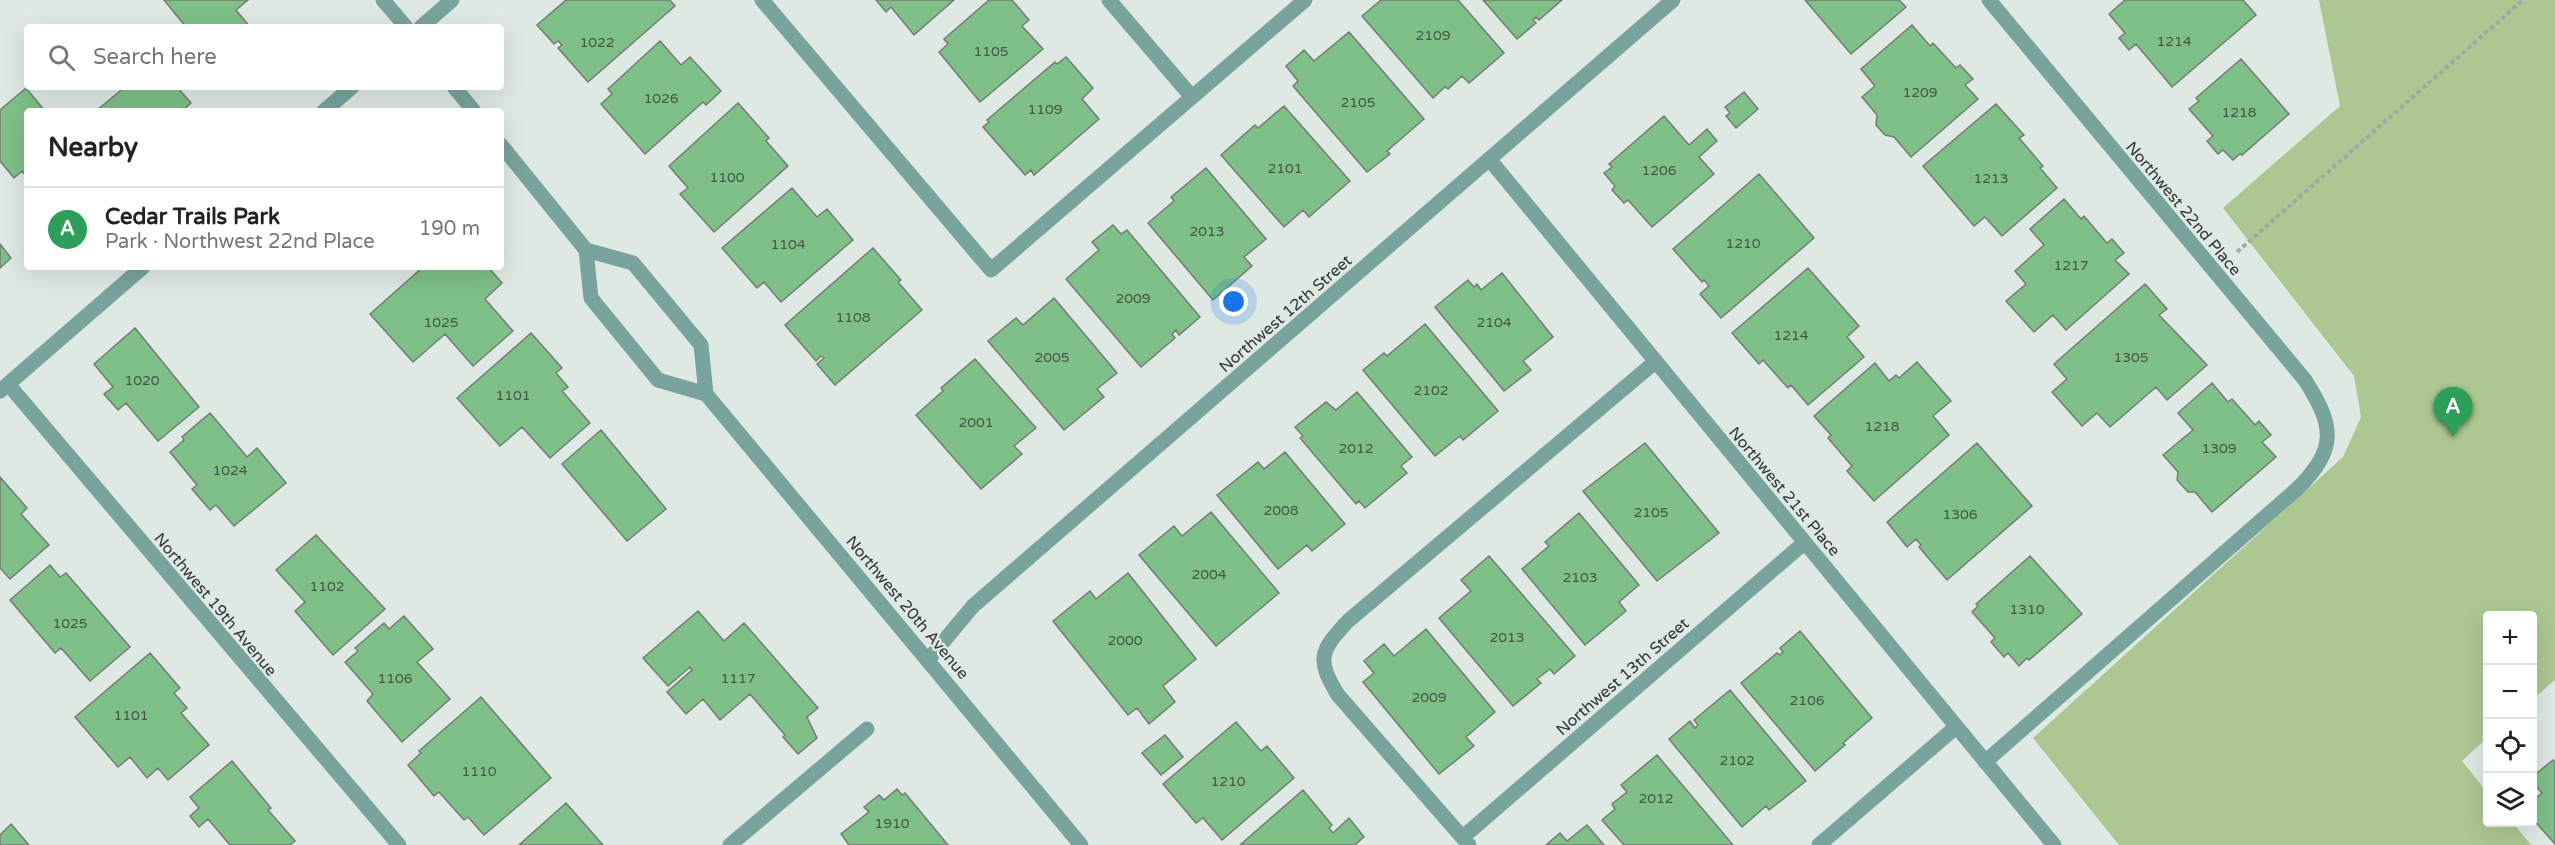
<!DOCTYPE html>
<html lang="en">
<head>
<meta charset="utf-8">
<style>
	:root { --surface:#fff; --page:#f2f2f2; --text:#222; --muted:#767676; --line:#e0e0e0; --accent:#92630f }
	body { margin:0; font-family:"Varela Round",sans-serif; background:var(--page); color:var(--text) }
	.controls { position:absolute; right:18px; bottom:18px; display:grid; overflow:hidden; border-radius:6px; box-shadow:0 6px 24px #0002 }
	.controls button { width:54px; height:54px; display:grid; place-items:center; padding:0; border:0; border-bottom:2px solid var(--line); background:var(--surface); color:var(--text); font:30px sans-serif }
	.you { position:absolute; left:1234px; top:302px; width:21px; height:21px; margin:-15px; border:4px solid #fff; border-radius:50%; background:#1a73e8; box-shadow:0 0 0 9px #1a73e833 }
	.badge { display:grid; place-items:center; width:39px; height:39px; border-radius:50%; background:var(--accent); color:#fff; font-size:20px; font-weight:700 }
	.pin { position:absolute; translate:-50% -50px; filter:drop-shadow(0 2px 3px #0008) }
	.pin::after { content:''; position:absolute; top:32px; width:21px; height:18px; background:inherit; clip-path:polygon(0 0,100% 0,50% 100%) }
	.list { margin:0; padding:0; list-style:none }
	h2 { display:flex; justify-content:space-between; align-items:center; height:78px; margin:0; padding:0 24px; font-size:26px }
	h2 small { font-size:20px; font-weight:400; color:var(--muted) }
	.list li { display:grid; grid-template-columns:39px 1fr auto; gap:18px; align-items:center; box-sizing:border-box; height:84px; padding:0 24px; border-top:2px solid var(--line) }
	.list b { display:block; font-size:22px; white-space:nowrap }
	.list p { margin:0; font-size:20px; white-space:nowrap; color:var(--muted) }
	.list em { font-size:20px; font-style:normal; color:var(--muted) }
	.icon { flex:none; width:33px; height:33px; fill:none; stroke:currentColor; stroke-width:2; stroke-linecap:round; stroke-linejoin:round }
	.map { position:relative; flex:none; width:2555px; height:845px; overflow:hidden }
	.search { position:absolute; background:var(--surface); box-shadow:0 6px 24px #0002; left:24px; top:24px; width:480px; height:66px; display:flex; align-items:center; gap:15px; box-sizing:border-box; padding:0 21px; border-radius:6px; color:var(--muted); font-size:22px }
	.panel { position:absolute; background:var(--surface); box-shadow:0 6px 24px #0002; left:24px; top:108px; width:480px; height:162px; border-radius:6px }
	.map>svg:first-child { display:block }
</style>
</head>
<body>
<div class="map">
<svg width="2555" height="845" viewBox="0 0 2555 845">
	<rect width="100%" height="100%" fill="#dfe9e4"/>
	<path fill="#acc792" d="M 2319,0 L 2555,0 L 2555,680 L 2533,699 L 2532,616 L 2488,616 L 2487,738 L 2462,761 L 2487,792 L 2488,822 L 2513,823 L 2531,845 L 2119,845 L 2033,738 L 2343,457 L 2361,417 L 2354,376 L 2223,208 L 2340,106 Z"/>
	<path fill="#7ec088" stroke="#757b75" stroke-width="1.5" d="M 164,0 L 248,0 L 236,10 L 250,27 L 186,27 Z
		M 566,0 L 670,0 L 675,6 L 588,82 L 558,48 L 562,45 L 558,41 L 554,44 L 537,25 Z
		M 876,0 L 954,0 L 914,35 L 891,7 L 886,12 Z
		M 989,0 L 1012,0 L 1029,20 L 1022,26 L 1043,49 L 980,102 L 939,52 L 948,44 L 944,39 Z
		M 1381,0 L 1458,0 L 1504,53 L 1469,83 L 1462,76 L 1448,89 L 1445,87 L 1433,98 L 1362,16 Z
		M 1483,0 L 1562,0 L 1539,20 L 1536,17 L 1533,20 L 1536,23 L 1517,39 Z
		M 1805,0 L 1899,0 L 1906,7 L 1851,54 Z
		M 2125,0 L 2243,0 L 2256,15 L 2172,87 L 2136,44 L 2129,50 L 2119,38 L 2125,33 L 2109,14 Z
		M 1912,25 L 1930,46 L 1933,43 L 1956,68 L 1960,65 L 1973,79 L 1965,85 L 1978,99 L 1911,157 L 1894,137 L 1885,135 L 1876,125 L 1877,115 L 1862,97 L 1875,86 L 1861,69 Z
		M 1349,32 L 1424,119 L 1387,151 L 1390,154 L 1367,172 L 1293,86 L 1298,81 L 1286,66 L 1304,50 L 1314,61 Z
		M 660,41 L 681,65 L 690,57 L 721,91 L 706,105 L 703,102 L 645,154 L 601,104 L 612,94 L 608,89 Z
		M 1066,57 L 1093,88 L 1082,99 L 1099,119 L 1034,175 L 1031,170 L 1025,175 L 983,127 L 989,122 L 987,120 L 1055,62 L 1057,64 Z
		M 2241,59 L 2289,114 L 2242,155 L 2240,154 L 2233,160 L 2223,150 L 2218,154 L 2207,141 L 2213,136 L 2189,109 L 2199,101 L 2196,98 Z
		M 125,87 L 177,87 L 191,103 L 182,111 L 96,111 Z
		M 26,88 L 45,111 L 27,111 L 27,177 L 22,171 L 14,178 L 0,161 L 0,110 Z
		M 1744,92 L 1758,109 L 1736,128 L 1726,116 L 1730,113 L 1725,107 Z
		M 738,103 L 769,138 L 766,141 L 788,166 L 714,232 L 680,194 L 688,188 L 669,166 Z
		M 1996,104 L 2024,135 L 2019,138 L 2043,166 L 2040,168 L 2057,188 L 2002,236 L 1985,217 L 1974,226 L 1923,166 Z
		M 1284,106 L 1350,181 L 1309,217 L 1303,210 L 1284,227 L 1221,155 L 1255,125 L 1258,128 Z
		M 1664,116 L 1689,145 L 1707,129 L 1717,141 L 1699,157 L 1714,174 L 1652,227 L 1628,200 L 1624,203 L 1612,190 L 1615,186 L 1604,173 L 1612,167 L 1609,164 Z
		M 1206,168 L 1266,239 L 1244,257 L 1252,266 L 1213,300 L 1148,223 L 1174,201 L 1171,197 Z
		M 1759,174 L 1814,238 L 1721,318 L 1700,294 L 1709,286 L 1704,280 L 1702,282 L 1673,249 Z
		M 792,188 L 817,217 L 827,209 L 853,240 L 781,302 L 764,282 L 757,288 L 722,248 Z
		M 2064,199 L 2081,219 L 2084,216 L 2107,243 L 2112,239 L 2124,253 L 2115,260 L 2129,274 L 2066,330 L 2053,315 L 2034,332 L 2006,301 L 2026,284 L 2015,271 L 2044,245 L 2030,229 Z
		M 1113,225 L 1121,234 L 1127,230 L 1200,317 L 1179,335 L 1176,330 L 1172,334 L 1175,338 L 1141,367 L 1066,279 L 1099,250 L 1092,242 Z
		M 0,244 L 11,258 L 0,268 Z
		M 873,248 L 901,280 L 898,282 L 922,310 L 835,385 L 817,364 L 824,358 L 821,356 L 816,361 L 785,325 Z
		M 423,267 L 488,267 L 502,283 L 485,299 L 513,331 L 473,366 L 445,334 L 413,362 L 370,314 Z
		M 1808,268 L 1859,326 L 1847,337 L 1864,357 L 1808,405 L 1791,385 L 1788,388 L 1763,360 L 1759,364 L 1732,333 Z
		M 1502,273 L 1553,337 L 1523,361 L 1531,370 L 1504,391 L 1435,307 L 1468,280 L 1474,287 L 1477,284 L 1481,290 Z
		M 2145,284 L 2167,309 L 2159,315 L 2207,365 L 2167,400 L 2156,387 L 2110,427 L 2097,413 L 2082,426 L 2052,392 L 2067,379 L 2054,364 Z
		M 1054,298 L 1117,373 L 1097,389 L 1104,397 L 1064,430 L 988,341 L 1016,318 L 1023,325 Z
		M 1425,324 L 1498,411 L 1463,440 L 1460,436 L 1435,456 L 1363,370 L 1384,353 L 1387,356 Z
		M 135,328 L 199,407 L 158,441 L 126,403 L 118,410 L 104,394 L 113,387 L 94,364 Z
		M 531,333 L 562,368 L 556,373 L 568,387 L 562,391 L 590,423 L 550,458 L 522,427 L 500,446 L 457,398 Z
		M 975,359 L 1036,428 L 1014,446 L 1022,454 L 981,489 L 916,415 L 943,391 L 941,388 Z
		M 1917,362 L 1951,401 L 1933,416 L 1949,435 L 1874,501 L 1847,471 L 1852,466 L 1828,438 L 1831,435 L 1814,416 L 1875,363 L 1889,381 L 1896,375 L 1899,378 Z
		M 2212,383 L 2228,402 L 2232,399 L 2255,425 L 2259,421 L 2271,435 L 2262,442 L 2276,457 L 2212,512 L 2195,492 L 2188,492 L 2177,480 L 2178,472 L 2163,455 L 2193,430 L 2178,413 Z
		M 1357,392 L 1412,457 L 1401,466 L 1407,473 L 1365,508 L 1359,501 L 1356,504 L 1300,438 L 1303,436 L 1295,427 L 1326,402 L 1336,410 Z
		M 210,413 L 247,457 L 257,448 L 286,483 L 234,526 L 216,505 L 210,510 L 192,489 L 197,485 L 170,452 L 184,440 L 182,437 Z
		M 601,430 L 666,509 L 627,541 L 562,464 Z
		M 1645,443 L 1719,533 L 1657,581 L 1583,491 Z
		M 1977,443 L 2032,506 L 1947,580 L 1919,547 L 1921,545 L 1916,539 L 1907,547 L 1887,522 Z
		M 1285,452 L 1345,524 L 1312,551 L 1307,545 L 1278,569 L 1217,495 L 1258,462 L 1264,469 Z
		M 0,477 L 27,508 L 21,514 L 49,545 L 10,579 L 0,568 Z
		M 1211,512 L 1279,593 L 1216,646 L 1139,555 L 1174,526 L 1182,536 Z
		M 1579,513 L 1639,585 L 1619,602 L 1626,611 L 1585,645 L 1522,569 L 1549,546 L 1545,542 Z
		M 316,535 L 385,609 L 333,655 L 295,611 L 305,602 L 276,570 Z
		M 1489,556 L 1575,656 L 1554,674 L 1550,669 L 1537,679 L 1541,683 L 1513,706 L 1439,618 L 1471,591 L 1461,580 Z
		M 2030,556 L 2082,614 L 2029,660 L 2027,658 L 2019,666 L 2008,653 L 2004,657 L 1991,642 L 1995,638 L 1972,612 L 1978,606 L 1976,604 Z
		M 50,565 L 60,577 L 66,573 L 130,647 L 90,681 L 61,648 L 55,653 L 10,600 Z
		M 1128,573 L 1196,659 L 1163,686 L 1175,702 L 1149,724 L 1137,708 L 1128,715 L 1053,621 L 1090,591 L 1096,599 Z
		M 698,611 L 724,641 L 744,623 L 818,708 L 807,717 L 817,738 L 798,754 L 783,737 L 785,735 L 750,694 L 720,720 L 703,699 L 686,714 L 667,692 L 692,670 L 690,667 L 668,686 L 643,658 Z
		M 404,616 L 433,649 L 417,662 L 450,699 L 402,742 L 367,701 L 373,694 L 345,662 L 358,651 L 355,648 L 384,623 L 389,629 Z
		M 1426,629 L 1495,712 L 1466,737 L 1474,746 L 1439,774 L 1363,682 L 1374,673 L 1364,661 L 1384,644 L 1394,656 Z
		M 1800,631 L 1872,718 L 1843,743 L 1845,745 L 1815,771 L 1741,683 L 1777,653 L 1780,655 L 1783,652 L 1780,648 Z
		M 150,653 L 180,688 L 174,693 L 187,708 L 181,713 L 209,745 L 168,780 L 158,768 L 147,778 L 130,757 L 118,767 L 75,717 Z
		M 1730,690 L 1806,781 L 1769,810 L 1766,806 L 1742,827 L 1669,739 L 1690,721 L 1695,728 L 1698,725 L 1694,720 Z
		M 481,697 L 551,778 L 484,835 L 468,817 L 464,820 L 439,792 L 434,796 L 408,765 L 421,753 L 419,751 Z
		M 1236,722 L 1261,751 L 1267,746 L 1294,778 L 1222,840 L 1203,818 L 1196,823 L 1163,784 Z
		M 1165,735 L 1183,757 L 1161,775 L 1142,753 Z
		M 1657,755 L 1733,845 L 1624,845 L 1602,820 L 1615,809 L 1612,804 L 1627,792 L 1621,785 Z
		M 2553,760 L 2555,762 L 2555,844 L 2532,818 L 2532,801 L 2542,793 L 2532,782 L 2532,777 Z
		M 232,761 L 271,808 L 268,810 L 295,841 L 290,845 L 230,845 L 208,819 L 199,827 L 190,816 L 199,808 L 190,797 Z
		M 897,789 L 902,795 L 905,793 L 948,845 L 849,845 L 841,834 L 869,812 L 864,807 L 879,795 L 884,800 Z
		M 1303,790 L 1332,825 L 1329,828 L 1333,833 L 1349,818 L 1364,837 L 1355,845 L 1240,845 Z
		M 566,803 L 603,845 L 519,845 Z
		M 11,824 L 29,845 L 0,845 L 0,835 Z
		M 1587,825 L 1604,845 L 1546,845 L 1560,833 L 1567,841 Z"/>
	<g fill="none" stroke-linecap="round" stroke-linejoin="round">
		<path stroke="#a1a9a5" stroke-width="4" stroke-dasharray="4.5 3" stroke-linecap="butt" d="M 2237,252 L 2523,0"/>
		<path stroke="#79a39d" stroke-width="15" d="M 383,0 L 406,27
			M 762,0 L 991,270 L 1305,0
			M 1109,0 L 1192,97
			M 421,27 L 452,0
			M 454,87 L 474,111
			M 324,111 L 352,87
			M 501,145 L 586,250 L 591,298 L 658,380 L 706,394 L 1081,845
			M 1490,160 L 2054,845
			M 586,250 L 633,263 L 701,345 L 706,394
			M 8,384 L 399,845
			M 0,391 L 143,267
			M 928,660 L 973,606 L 1673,0
			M 1985,762 L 2297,489 C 2338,448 2334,426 2305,380 L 1989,0
			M 1463,837 L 1804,543
			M 730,845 L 867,729
			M 1469,845 L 1338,695 C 1316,659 1320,651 1348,621 L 1655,362
			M 1819,845 L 1956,727"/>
	</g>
	<g text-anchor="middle" stroke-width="5" stroke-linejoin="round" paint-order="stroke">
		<g font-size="14" fill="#445748">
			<text x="1433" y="40">2109</text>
			<text x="2174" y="46">1214</text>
			<text x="597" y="47">1022</text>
			<text x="991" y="56">1105</text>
			<text x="1920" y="97">1209</text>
			<text x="661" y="103">1026</text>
			<text x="1358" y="107">2105</text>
			<text x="1045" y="114">1109</text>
			<text x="2239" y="117">1218</text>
			<text x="1285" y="173">2101</text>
			<text x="1659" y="175">1206</text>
			<text x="727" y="182">1100</text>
			<text x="1991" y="183">1213</text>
			<text x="1207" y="236">2013</text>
			<text x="1743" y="248">1210</text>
			<text x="788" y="249">1104</text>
			<text x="2071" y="270">1217</text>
			<text x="1133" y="303">2009</text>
			<text x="853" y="322">1108</text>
			<text x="441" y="327">1025</text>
			<text x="1494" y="327">2104</text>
			<text x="1791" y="340">1214</text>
			<text x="1052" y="362">2005</text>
			<text x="2131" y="362">1305</text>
			<text x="142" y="385">1020</text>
			<text x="1431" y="395">2102</text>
			<text x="513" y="400">1101</text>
			<text x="976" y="427">2001</text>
			<text x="1882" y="431">1218</text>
			<text x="1356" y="453">2012</text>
			<text x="2219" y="453">1309</text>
			<text x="230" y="475">1024</text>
			<text x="1281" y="515">2008</text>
			<text x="1651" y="517">2105</text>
			<text x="1960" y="519">1306</text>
			<text x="1209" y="579">2004</text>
			<text x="1580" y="582">2103</text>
			<text x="327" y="591">1102</text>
			<text x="2027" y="614">1310</text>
			<text x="70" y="628">1025</text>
			<text x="1507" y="642">2013</text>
			<text x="1125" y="645">2000</text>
			<text x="395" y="683">1106</text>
			<text x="738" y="683">1117</text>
			<text x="1429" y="702">2009</text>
			<text x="1807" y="705">2106</text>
			<text x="131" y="720">1101</text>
			<text x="1737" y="765">2102</text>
			<text x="479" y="776">1110</text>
			<text x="1228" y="786">1210</text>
			<text x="1656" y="803">2012</text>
			<text x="892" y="828">1910</text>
		</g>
		<g font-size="16" fill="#313432" stroke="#dfe9e4">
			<text transform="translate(2184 208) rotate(50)" y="6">Northwest 22nd Place</text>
			<text transform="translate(1285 313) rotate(-41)" y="6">Northwest 12th Street</text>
			<text transform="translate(1785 491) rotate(50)" y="6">Northwest 21st Place</text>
			<text transform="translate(216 604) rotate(50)" y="6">Northwest 19th Avenue</text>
			<text transform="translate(908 607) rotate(50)" y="6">Northwest 20th Avenue</text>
			<text transform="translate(1622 676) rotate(-41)" y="6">Northwest 13th Street</text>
		</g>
	</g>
</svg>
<div class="controls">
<button>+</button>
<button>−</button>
<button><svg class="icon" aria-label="locate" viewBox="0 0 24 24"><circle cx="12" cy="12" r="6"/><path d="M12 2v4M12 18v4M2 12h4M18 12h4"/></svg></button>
<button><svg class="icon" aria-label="layers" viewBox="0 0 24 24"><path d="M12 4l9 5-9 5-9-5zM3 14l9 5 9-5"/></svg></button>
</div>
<div class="you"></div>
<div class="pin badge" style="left:2453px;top:437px;background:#2e9e5b">A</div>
<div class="search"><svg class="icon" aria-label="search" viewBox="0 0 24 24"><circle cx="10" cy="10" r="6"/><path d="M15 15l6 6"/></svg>Search here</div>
<section class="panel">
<h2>Nearby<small></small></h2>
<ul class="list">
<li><span class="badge" style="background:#2e9e5b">A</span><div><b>Cedar Trails Park</b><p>Park · Northwest 22nd Place</p></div><em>190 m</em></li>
</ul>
</section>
</div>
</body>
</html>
